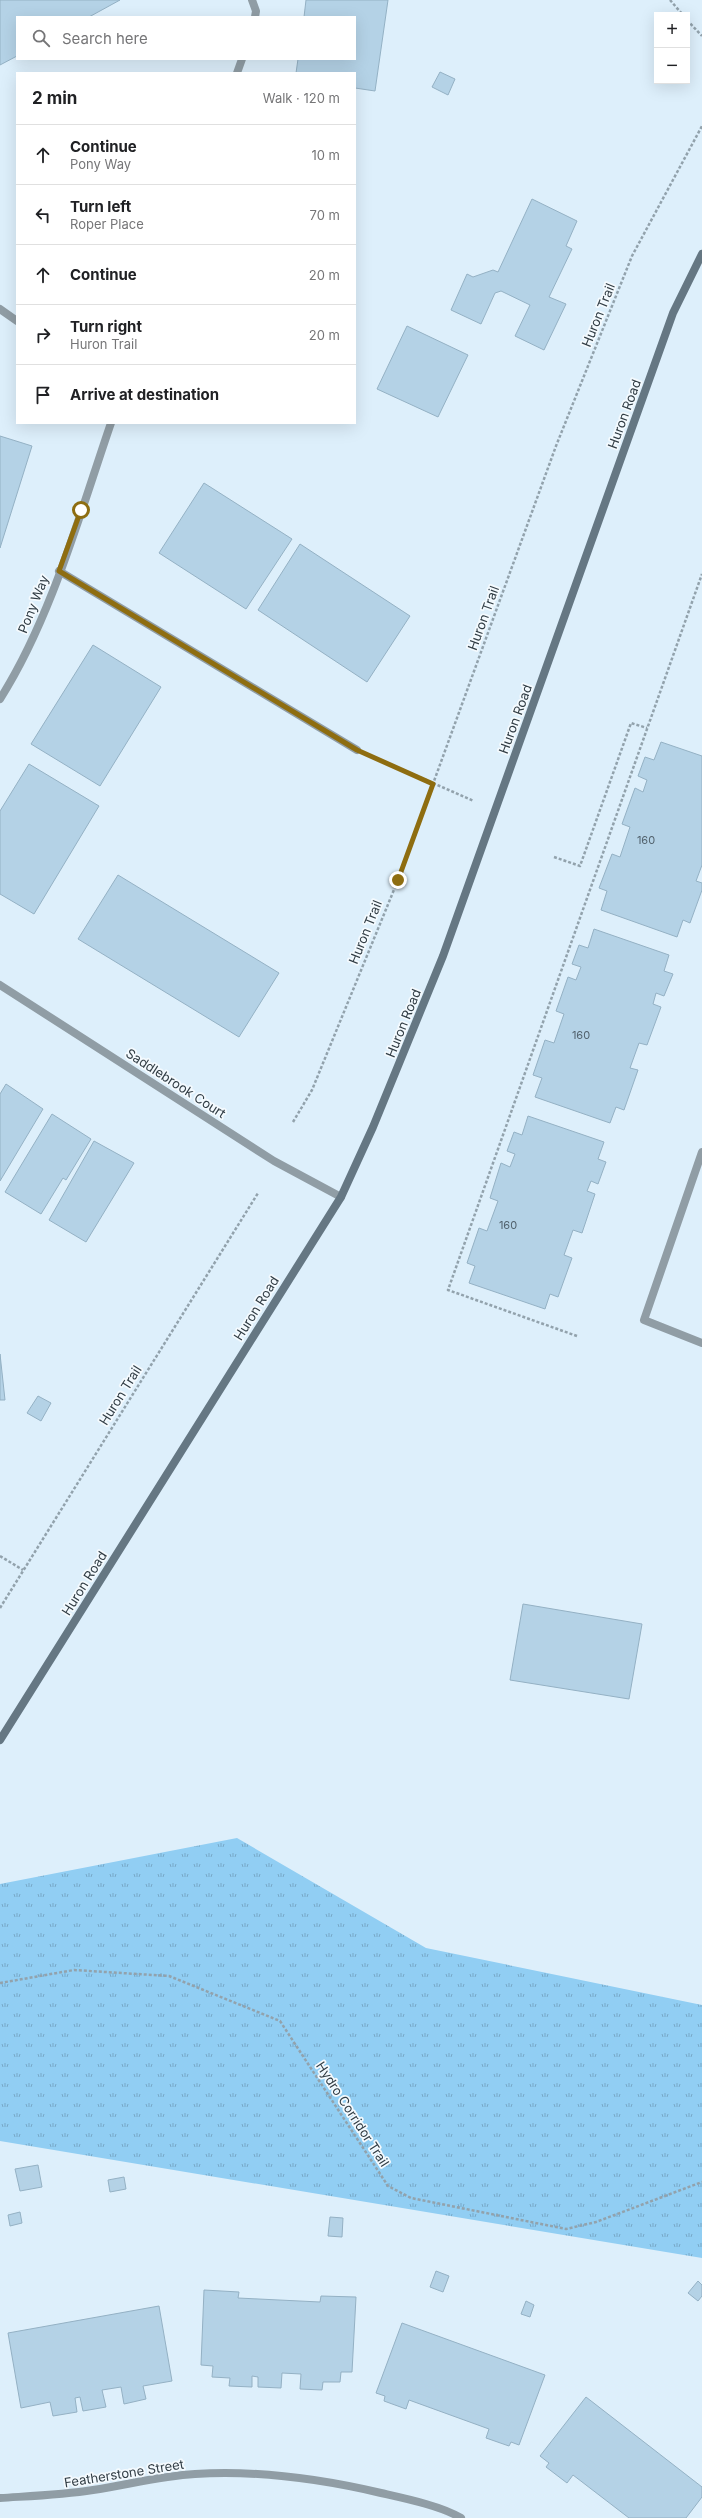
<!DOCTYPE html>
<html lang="en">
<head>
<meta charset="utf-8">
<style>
	:root { --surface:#fff; --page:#f2f2f2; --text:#202124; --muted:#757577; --line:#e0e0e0 }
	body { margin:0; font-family:Inter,sans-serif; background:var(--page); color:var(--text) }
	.controls { position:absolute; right:12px; top:12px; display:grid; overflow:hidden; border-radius:0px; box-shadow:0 4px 16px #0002 }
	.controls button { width:36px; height:36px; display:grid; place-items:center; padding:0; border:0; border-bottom:1px solid var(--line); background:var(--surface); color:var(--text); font:20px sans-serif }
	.stop { position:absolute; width:12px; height:12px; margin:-9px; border:3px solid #8e6d10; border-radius:50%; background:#fff }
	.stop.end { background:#8e6d10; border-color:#fff; box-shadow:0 1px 4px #0008 }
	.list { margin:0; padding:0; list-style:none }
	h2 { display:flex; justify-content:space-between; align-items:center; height:52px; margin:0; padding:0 16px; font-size:17px }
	h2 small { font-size:13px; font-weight:400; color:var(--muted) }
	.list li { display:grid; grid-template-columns:26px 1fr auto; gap:12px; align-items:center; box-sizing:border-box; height:60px; padding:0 16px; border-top:1px solid var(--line) }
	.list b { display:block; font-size:15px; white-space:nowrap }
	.list p { margin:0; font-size:13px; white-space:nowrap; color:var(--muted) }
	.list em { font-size:13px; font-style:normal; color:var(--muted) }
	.icon { flex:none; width:22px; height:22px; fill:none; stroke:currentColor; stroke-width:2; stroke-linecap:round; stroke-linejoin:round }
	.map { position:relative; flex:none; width:702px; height:2518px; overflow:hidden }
	.search { position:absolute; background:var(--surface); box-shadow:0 4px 16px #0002; left:16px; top:16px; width:340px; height:44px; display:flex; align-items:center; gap:10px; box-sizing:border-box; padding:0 14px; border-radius:0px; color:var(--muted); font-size:15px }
	.panel { position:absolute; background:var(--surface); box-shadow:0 4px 16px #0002; left:16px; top:72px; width:340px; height:352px; border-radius:0px }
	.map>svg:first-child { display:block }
</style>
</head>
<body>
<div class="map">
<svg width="702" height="2518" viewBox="0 0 702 2518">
	<defs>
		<pattern id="grass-tufts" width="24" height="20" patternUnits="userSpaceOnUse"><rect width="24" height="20" fill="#91cef3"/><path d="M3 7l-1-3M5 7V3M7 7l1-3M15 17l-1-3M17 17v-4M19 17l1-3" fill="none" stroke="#77a8c7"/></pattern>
	</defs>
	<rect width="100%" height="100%" fill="#ddeffb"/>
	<path fill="url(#grass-tufts)" d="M 237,1838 L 426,1948 L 702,2005 L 702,2258 L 0,2141 L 0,1884 Z"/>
	<path fill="#b4d2e6" stroke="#94b1c4" d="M 0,0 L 120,0 L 89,17 L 17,17 L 17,56 L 0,65 Z
		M 306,0 L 388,0 L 375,91 L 355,88 L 355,73 L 296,73 L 298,59 L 355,59 L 355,17 L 304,17 Z
		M 440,72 L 455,79 L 448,95 L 432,87 Z
		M 532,199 L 577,221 L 566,246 L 572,249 L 549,297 L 566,304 L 544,350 L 515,336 L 530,305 L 501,291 L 495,293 L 481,324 L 451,310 L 467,274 L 473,277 L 493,270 L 498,272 Z
		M 407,326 L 468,355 L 438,417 L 377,389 Z
		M 0,436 L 32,446 L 0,548 Z
		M 204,483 L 292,539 L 246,609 L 159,553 Z
		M 300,544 L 410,616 L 367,682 L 258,610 Z
		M 93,645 L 161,687 L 100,786 L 31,744 Z
		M 661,742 L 702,756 L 702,865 L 696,881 L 702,883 L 702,890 L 690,923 L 683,920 L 677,937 L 601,910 L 607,891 L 599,888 L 612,854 L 620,857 L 630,827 L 622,824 L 635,788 L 643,792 L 647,780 L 638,776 L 645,757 L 654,760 Z
		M 29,764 L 99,806 L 34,914 L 0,894 L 0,811 Z
		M 118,875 L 279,973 L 239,1037 L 78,939 Z
		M 594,929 L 669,955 L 664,971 L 673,974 L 664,996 L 656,993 L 653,1004 L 661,1007 L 647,1045 L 639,1043 L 630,1068 L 638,1070 L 624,1110 L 616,1107 L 610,1123 L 535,1097 L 542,1078 L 533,1075 L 545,1040 L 554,1043 L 564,1014 L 556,1011 L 568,977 L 576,980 L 581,967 L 572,964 L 579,945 L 588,948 Z
		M 6,1084 L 43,1109 L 0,1181 L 0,1094 Z
		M 52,1114 L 91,1139 L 66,1180 L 63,1178 L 41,1214 L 5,1192 Z
		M 528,1116 L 604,1142 L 598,1159 L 606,1162 L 598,1184 L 591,1181 L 587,1191 L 595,1194 L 582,1233 L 573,1230 L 564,1255 L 572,1258 L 558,1297 L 550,1294 L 545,1309 L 469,1283 L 475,1266 L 467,1263 L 479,1228 L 487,1231 L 498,1201 L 490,1198 L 501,1163 L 510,1167 L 515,1154 L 507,1151 L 514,1132 L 522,1135 Z
		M 94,1141 L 134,1163 L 86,1242 L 49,1220 Z
		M 0,1354 L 5,1400 L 0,1400 Z
		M 38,1396 L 51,1403 L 41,1421 L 27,1413 Z
		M 523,1604 L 642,1624 L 629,1699 L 510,1680 Z
		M 38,2165 L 42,2187 L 20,2191 L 15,2169 Z
		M 124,2177 L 126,2189 L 110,2192 L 108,2180 Z
		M 20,2212 L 22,2223 L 10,2226 L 8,2215 Z
		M 330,2217 L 343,2218 L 342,2237 L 328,2236 Z
		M 436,2271 L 449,2276 L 443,2292 L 430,2287 Z
		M 698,2281 L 702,2285 L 702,2296 L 698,2301 L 688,2293 Z
		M 204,2290 L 239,2292 L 238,2298 L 320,2302 L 321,2296 L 356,2297 L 352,2372 L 341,2372 L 340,2382 L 323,2382 L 322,2390 L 300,2389 L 301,2374 L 282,2373 L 281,2388 L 258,2387 L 258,2377 L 252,2376 L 252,2387 L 229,2386 L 230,2378 L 212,2377 L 213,2366 L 201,2365 Z
		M 526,2301 L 534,2305 L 530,2317 L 521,2314 Z
		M 159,2306 L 172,2381 L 143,2386 L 146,2399 L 124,2404 L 121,2387 L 102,2390 L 106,2407 L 83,2411 L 80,2397 L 75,2398 L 77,2412 L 53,2416 L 50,2402 L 21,2408 L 8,2333 Z
		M 402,2323 L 545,2375 L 519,2445 L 511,2442 L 509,2446 L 486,2438 L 489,2429 L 409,2400 L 406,2409 L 384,2401 L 385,2396 L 376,2393 Z
		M 586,2397 L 702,2487 L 702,2497 L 686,2518 L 629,2518 L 573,2475 L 567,2483 L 546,2467 L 549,2463 L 540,2456 Z"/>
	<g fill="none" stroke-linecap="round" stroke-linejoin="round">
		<path stroke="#92a2ac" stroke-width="2.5" stroke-dasharray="3 2" stroke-linecap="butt" d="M 670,0 L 683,15
			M 687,20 L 702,36
			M 378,759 L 474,801
			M 554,857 L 580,866 L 631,723 L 647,728
			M 293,1122 L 312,1090 L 398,880 L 556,446 L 632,256 L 702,126
			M 577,1336 L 448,1290 L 702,574
			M 0,1556 L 23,1570
			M 0,1608 L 258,1193
			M 0,1983 L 74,1970 L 169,1976 L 280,2021 L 388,2186 L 411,2198 L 566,2229 L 596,2222 L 702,2182"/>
		<path stroke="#909da5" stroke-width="8" d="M 59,571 L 357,750
			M 702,1152 L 644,1320 L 702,1343"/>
		<path stroke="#909da5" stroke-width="8" d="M 252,0 L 256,11 L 255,17
			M 237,73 L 242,59
			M 0,309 L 17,321
			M 0,699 C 51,619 80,513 111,423
			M 0,985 L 274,1161 L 341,1197
			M 0,2498 C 31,2496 62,2495 93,2490 C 127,2485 160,2476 195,2474 C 256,2470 321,2479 381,2493 C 403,2498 442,2506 461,2518"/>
		<path stroke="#657783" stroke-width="8" d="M 0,1740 L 341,1197 L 373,1127 L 443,956 L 673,313 L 702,254"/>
	</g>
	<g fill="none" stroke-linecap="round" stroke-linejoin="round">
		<path stroke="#8e6d10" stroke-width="5" d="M 81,510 L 59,571 L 357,750 L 433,784 L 398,880"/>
	</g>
	<g text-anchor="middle" stroke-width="3.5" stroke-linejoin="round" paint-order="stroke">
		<g font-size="11" fill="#52626d">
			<text x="646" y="844">160</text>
			<text x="581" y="1039">160</text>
			<text x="508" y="1229">160</text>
		</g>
		<g font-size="13" fill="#313d45" stroke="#f4fafe">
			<text transform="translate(598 315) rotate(-68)" y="5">Huron Trail</text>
			<text transform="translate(624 414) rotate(-70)" y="5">Huron Road</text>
			<text transform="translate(33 604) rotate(-68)" y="5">Pony Way</text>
			<text transform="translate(483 618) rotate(-70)" y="5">Huron Trail</text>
			<text transform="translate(515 719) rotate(-70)" y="5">Huron Road</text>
			<text transform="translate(365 932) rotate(-68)" y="5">Huron Trail</text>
			<text transform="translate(403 1023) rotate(-68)" y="5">Huron Road</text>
			<text transform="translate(176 1083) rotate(33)" y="5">Saddlebrook Court</text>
			<text transform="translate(256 1308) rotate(-58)" y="5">Huron Road</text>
			<text transform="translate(120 1395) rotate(-58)" y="5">Huron Trail</text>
			<text transform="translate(84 1583) rotate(-58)" y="5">Huron Road</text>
			<text transform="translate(353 2114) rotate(57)" y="5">Hydro Corridor Trail</text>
			<text transform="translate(124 2473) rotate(-9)" y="5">Featherstone Street</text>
		</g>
	</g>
</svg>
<div class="controls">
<button>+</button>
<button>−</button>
</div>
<div class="stop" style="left:81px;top:510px"></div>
<div class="stop end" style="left:398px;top:880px"></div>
<div class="search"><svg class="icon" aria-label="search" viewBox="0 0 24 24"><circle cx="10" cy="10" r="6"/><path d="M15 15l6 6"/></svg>Search here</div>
<section class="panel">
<h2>2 min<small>Walk · 120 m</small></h2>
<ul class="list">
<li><svg class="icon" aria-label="ahead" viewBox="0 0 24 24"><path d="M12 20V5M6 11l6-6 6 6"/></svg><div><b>Continue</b><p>Pony Way</p></div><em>10 m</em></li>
<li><svg class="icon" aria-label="left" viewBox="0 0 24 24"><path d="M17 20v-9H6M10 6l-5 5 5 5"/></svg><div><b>Turn left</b><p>Roper Place</p></div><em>70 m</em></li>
<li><svg class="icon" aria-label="ahead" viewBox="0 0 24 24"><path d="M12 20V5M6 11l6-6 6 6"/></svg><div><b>Continue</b></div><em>20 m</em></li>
<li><svg class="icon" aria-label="right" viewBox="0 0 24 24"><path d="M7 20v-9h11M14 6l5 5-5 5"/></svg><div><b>Turn right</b><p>Huron Trail</p></div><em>20 m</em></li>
<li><svg class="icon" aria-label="arrive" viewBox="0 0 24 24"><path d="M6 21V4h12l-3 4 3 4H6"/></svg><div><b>Arrive at destination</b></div></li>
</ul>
</section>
</div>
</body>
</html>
